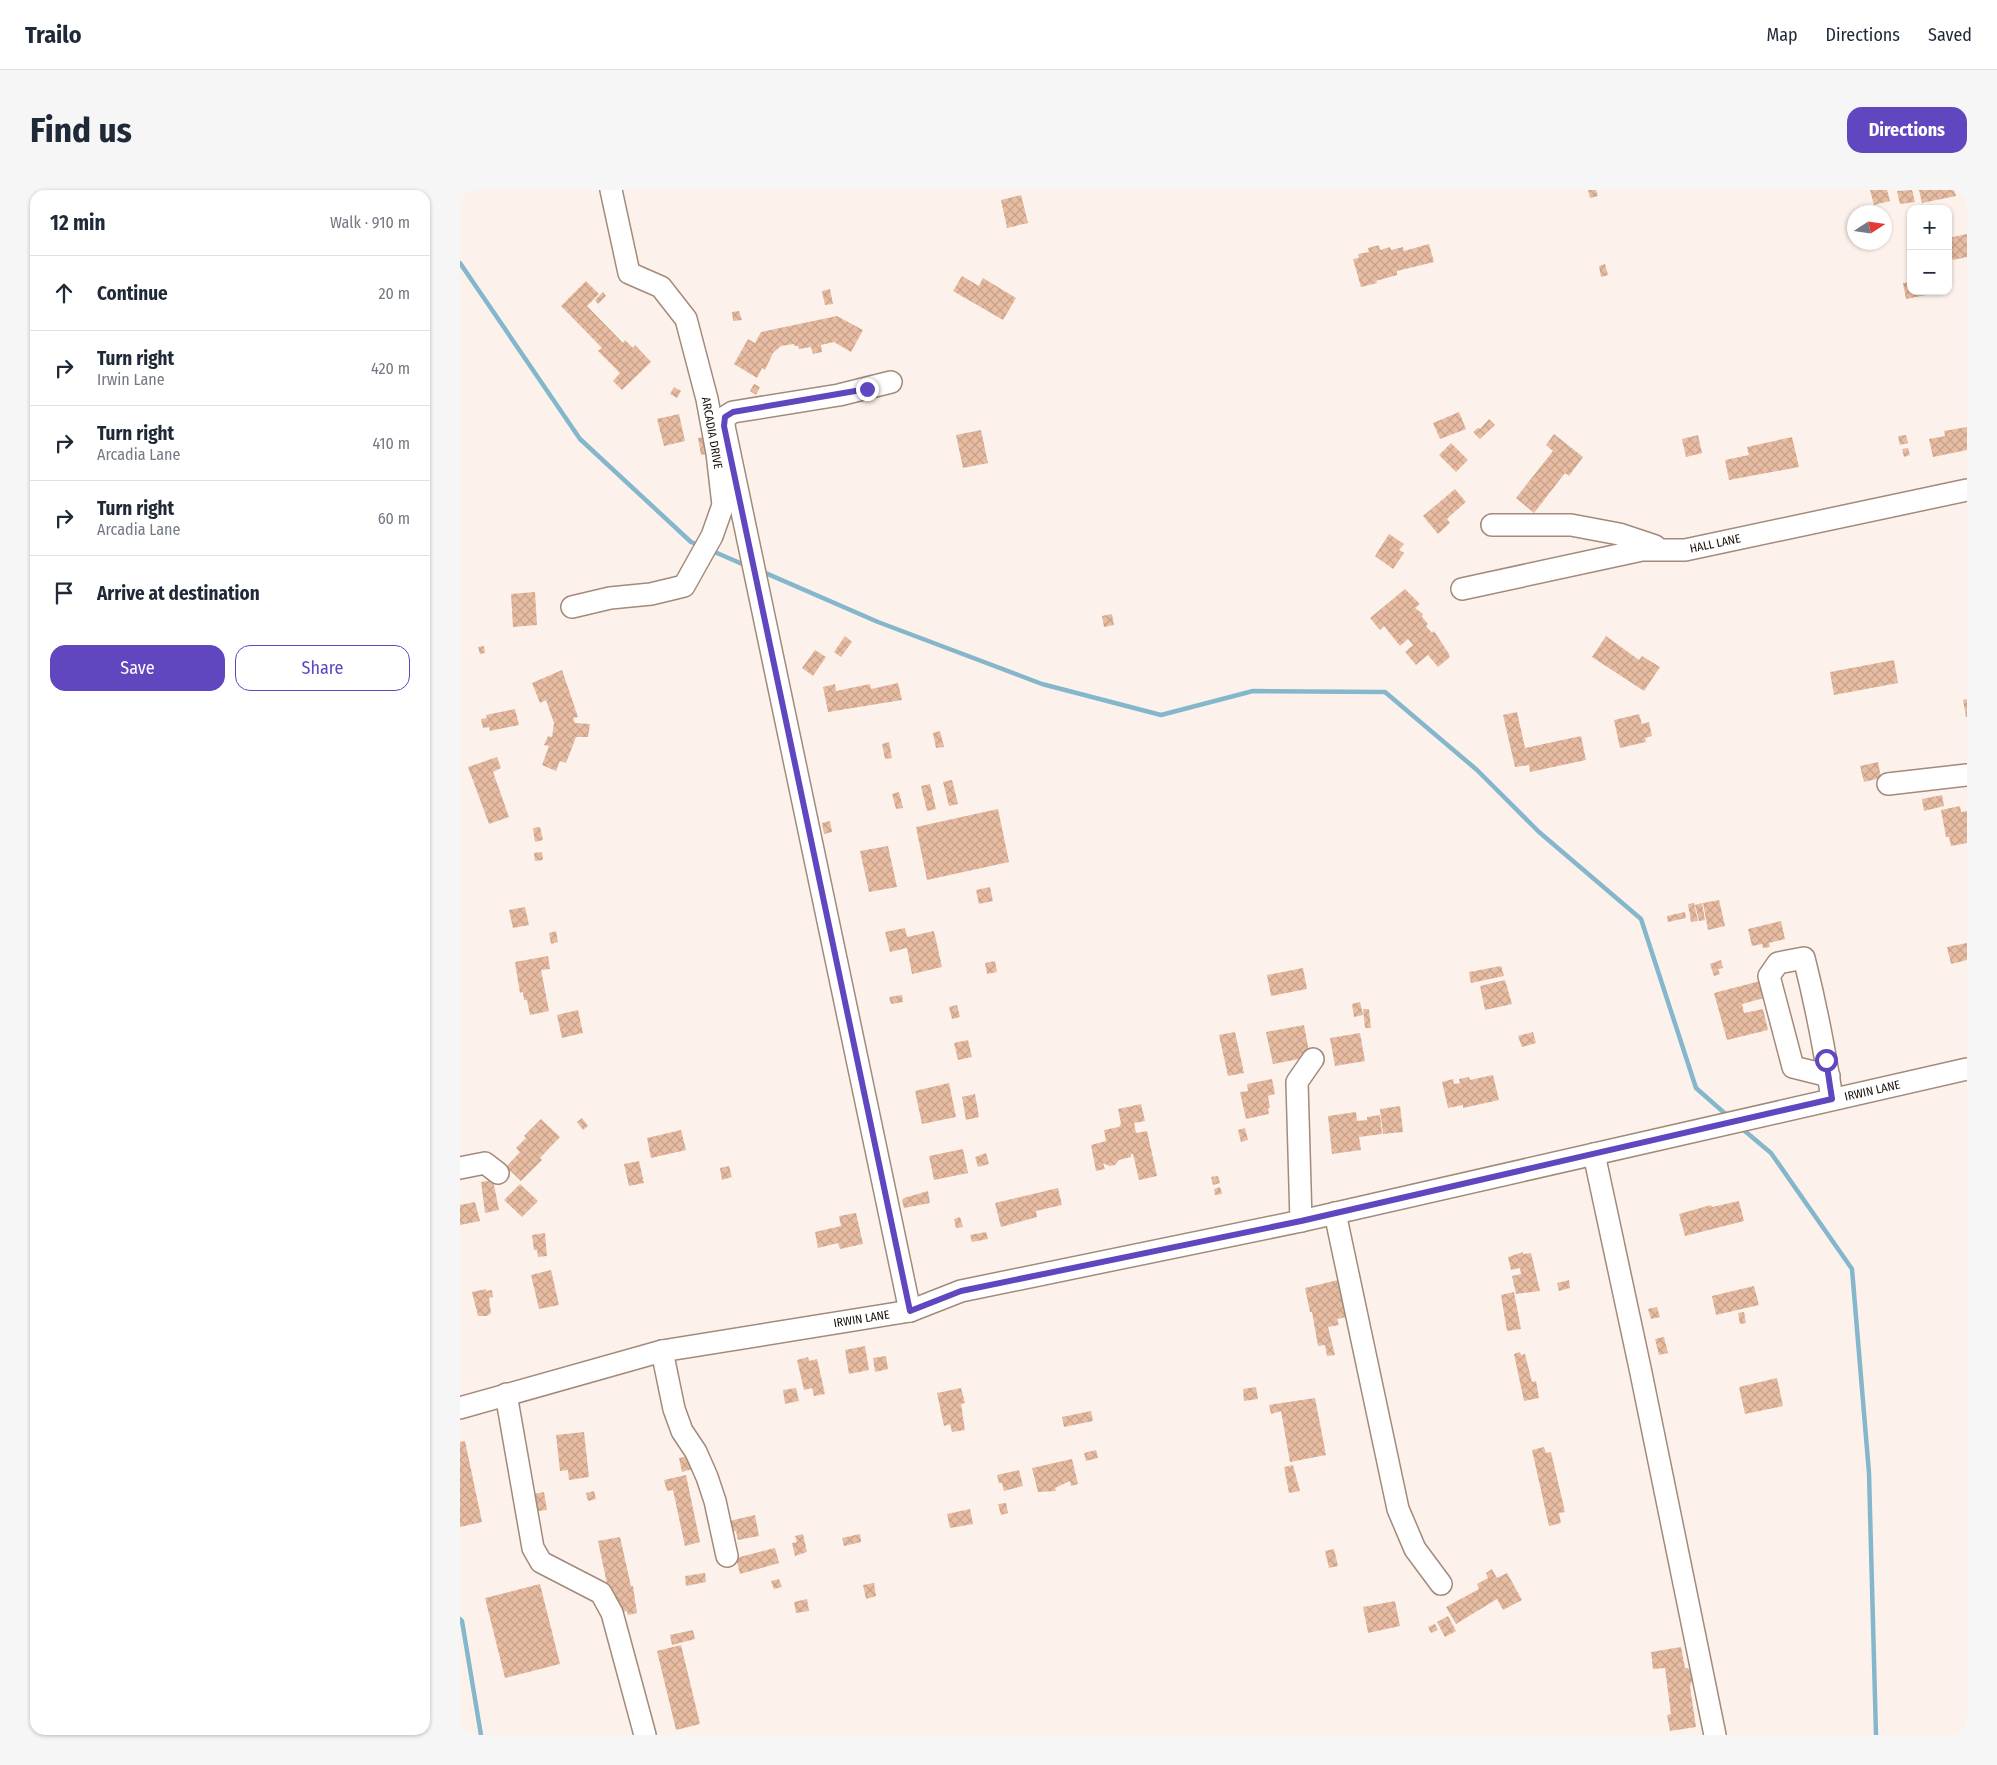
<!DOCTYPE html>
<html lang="en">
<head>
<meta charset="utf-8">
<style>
	:root { --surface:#fff; --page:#f6f6f7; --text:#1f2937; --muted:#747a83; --line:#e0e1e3; --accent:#6047c0 }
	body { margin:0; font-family:"Fira Sans Condensed",sans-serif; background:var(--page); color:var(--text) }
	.controls { position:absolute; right:15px; top:15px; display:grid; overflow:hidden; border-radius:10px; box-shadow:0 1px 4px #0004 }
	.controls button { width:45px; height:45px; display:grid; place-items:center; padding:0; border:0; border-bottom:1px solid var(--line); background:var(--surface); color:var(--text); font:25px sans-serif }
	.compass { position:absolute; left:1387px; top:15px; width:45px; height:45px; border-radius:50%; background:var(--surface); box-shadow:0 1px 4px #0004; rotate:78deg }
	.stop { position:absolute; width:15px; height:15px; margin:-11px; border:4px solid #6047c0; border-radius:50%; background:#fff }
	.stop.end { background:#6047c0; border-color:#fff; box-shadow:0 1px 5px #0008 }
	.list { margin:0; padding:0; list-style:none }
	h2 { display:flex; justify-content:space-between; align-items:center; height:65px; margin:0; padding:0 20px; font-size:21px }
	h2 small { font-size:16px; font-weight:400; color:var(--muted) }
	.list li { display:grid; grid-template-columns:32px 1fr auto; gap:15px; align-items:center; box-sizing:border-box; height:75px; padding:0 20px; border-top:1px solid var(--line) }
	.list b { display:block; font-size:19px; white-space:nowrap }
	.list p { margin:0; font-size:16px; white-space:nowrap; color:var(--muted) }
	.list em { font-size:16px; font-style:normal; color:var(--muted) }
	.actions { display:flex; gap:10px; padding:15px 20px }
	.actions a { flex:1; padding:11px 0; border:1px solid var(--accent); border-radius:15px; text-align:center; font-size:18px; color:var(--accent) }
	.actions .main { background:var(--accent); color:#fff }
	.icon { flex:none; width:28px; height:28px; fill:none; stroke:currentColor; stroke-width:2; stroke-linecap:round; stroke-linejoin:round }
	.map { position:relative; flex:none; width:1507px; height:1545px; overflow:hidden; border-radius:15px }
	header { display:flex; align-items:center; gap:30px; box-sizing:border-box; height:70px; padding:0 25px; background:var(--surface); border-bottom:1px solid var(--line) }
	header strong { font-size:24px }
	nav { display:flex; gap:28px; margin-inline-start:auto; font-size:18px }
	.intro { display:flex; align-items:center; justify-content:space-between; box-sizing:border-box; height:120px; padding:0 30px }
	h1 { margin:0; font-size:35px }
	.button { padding:12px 22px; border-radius:15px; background:var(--accent); color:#fff; font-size:18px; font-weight:700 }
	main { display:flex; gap:30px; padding:0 30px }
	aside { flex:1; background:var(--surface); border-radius:15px; box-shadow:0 1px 4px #0004 }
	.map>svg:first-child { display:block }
</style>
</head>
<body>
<header>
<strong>Trailo</strong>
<nav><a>Map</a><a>Directions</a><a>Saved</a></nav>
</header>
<div class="intro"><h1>Find us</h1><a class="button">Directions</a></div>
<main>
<aside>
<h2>12 min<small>Walk · 910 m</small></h2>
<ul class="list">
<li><svg class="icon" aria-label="ahead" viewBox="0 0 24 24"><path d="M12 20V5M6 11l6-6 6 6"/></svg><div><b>Continue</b></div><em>20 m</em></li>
<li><svg class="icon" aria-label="right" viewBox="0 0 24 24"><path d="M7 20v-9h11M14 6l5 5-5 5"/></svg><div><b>Turn right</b><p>Irwin Lane</p></div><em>420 m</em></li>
<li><svg class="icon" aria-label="right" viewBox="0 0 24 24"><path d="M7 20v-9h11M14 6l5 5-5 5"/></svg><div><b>Turn right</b><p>Arcadia Lane</p></div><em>410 m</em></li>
<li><svg class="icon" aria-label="right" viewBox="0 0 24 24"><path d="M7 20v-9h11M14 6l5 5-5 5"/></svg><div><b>Turn right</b><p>Arcadia Lane</p></div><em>60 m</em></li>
<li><svg class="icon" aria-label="arrive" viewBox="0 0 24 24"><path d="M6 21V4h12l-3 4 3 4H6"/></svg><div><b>Arrive at destination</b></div></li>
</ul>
<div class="actions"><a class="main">Save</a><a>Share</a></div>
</aside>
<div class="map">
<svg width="1507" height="1545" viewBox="0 0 1507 1545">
	<defs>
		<pattern id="building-cross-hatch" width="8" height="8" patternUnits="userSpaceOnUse" patternTransform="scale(1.25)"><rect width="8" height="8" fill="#e7bca2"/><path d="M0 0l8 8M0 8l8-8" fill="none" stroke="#c6a18a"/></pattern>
	</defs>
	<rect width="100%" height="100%" fill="#fdf2eb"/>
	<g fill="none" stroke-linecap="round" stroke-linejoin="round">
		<path stroke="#84b7cb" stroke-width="4.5" d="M 0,73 L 120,249 L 231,352 L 241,356
			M 250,360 L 287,376
			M 301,381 L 418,432 L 582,494 L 701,525 L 793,501 L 925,502 L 1017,580 L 1079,642 L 1181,729 L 1236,898 L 1269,927
			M 1280,937 L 1311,963 L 1392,1079 L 1409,1283 L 1416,1545
			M 0,1429 L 2,1431 L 21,1545"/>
	</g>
	<path fill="url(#building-cross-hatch)" d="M 1128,0 L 1136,0 L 1138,6 L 1130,8 Z
		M 1410,0 L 1427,0 L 1430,11 L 1414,15 Z
		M 1452,0 L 1455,12 L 1440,14 L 1437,1 Z
		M 1459,0 L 1494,0 L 1496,6 L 1462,13 Z
		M 561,5 L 568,33 L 547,38 L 541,10 Z
		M 1507,44 L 1507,67 L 1493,70 L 1491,64 L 1488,65 L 1488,48 Z
		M 969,54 L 974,72 L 937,81 L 937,85 L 916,91 L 917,93 L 901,97 L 893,69 L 899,68 L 898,64 L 909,62 L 908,58 L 919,55 L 920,60 L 930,57 L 931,60 L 943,57 L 944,61 Z
		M 1145,74 L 1148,85 L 1141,87 L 1139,76 Z
		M 502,86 L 519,96 L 523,88 L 556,108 L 543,130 L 493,101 Z
		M 126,91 L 139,104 L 127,116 L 163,153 L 165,150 L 173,158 L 175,155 L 191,172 L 162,200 L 153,191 L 160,183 L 138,161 L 142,158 L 101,116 Z
		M 1451,92 L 1451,101 L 1465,101 L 1466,105 L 1446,109 L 1443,93 Z
		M 370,99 L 373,114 L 365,115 L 362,101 Z
		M 143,102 L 146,106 L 138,114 L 135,110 Z
		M 279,121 L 282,130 L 273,131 L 272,122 Z
		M 377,126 L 403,140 L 391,162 L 374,152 L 361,155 L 362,162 L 353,164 L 351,157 L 339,159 L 338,156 L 335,156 L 334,154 L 321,156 L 313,163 L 305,180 L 302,178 L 297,188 L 274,174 L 288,149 L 295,153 L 301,142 Z
		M 294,194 L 300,197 L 296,205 L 290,201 Z
		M 214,197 L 221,201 L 217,208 L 210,204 Z
		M 999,222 L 1006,239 L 980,249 L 973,233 Z
		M 219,224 L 225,251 L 204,256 L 197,229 Z
		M 1029,229 L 1035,235 L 1020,249 L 1013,242 L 1018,238 L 1020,239 Z
		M 1507,237 L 1507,260 L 1473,267 L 1469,249 L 1485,246 L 1484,241 Z
		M 521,240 L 528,273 L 503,278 L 496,245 Z
		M 1094,244 L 1123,267 L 1109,286 L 1105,283 L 1074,323 L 1056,308 L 1093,261 L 1086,255 Z
		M 1238,245 L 1242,263 L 1226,267 L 1222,249 Z
		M 1446,245 L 1448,253 L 1440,255 L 1438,246 Z
		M 244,247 L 247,264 L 241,265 L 238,248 Z
		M 1332,247 L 1339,277 L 1269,290 L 1265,270 L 1289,265 L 1287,257 Z
		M 991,253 L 1008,270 L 996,282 L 979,265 Z
		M 1448,258 L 1450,265 L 1444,267 L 1442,259 Z
		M 995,299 L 1006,312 L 990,326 L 987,329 L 990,333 L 978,344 L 963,326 Z
		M 929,344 L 944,354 L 939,360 L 944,363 L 933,379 L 915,366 Z
		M 945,399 L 960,414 L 955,418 L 963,424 L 962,427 L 968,434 L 966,436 L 972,443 L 974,441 L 989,464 L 990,467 L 978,477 L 968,465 L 956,475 L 945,462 L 953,455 L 948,449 L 940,456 L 924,436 L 920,440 L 910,428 Z
		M 75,402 L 77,435 L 53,437 L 51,404 Z
		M 652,424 L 654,435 L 644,437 L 642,426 Z
		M 385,446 L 392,452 L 381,467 L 374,462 Z
		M 1146,446 L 1179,470 L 1182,466 L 1200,477 L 1184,501 L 1132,467 Z
		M 24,456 L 25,463 L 20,464 L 18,457 Z
		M 355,460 L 366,467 L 353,486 L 342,478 Z
		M 1434,470 L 1438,493 L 1374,505 L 1370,482 Z
		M 102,480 L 118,527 L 113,528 L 115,533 L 130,534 L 128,547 L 116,547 L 106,573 L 100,571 L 96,581 L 82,575 L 89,556 L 84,555 L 88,546 L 92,547 L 94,533 L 86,510 L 80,513 L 72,493 Z
		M 438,493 L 442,510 L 368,522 L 363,497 L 375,494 L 376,501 L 410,494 L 411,499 Z
		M 1507,509 L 1507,527 L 1506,527 L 1503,510 Z
		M 55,519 L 59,535 L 30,541 L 29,537 L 23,538 L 21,529 L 27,528 L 26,525 Z
		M 1057,522 L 1065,558 L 1121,546 L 1126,570 L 1070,582 L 1069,575 L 1055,577 L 1043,525 Z
		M 1179,524 L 1182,534 L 1189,532 L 1192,546 L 1185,548 L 1186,552 L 1160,558 L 1154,530 Z
		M 480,541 L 484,557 L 476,558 L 473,543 Z
		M 429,552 L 432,568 L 425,569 L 422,554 Z
		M 37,567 L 41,578 L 33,582 L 49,627 L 29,634 L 8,577 Z
		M 1418,572 L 1421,588 L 1404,592 L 1400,576 Z
		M 492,590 L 498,614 L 489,616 L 483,592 Z
		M 470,594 L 476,619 L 467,621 L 461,596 Z
		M 439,602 L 443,618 L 436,619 L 432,604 Z
		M 1482,605 L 1484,616 L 1464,621 L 1462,609 Z
		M 1500,616 L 1501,622 L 1507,621 L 1507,653 L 1491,656 L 1489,647 L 1486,647 L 1481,620 Z
		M 538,619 L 549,672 L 467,690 L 456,637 Z
		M 370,631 L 372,642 L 364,644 L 362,633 Z
		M 80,637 L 83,650 L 75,652 L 73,638 Z
		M 428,656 L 437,697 L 409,702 L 400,661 Z
		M 82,662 L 83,670 L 75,671 L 74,663 Z
		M 530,697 L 533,711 L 519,714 L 516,700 Z
		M 1259,710 L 1265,736 L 1248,740 L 1243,713 Z
		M 1234,713 L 1238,731 L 1231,732 L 1228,714 Z
		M 1242,713 L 1245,730 L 1239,731 L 1235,715 Z
		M 65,717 L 69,735 L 53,738 L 49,720 Z
		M 1225,722 L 1226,728 L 1208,732 L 1207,726 Z
		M 1321,731 L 1325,749 L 1309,753 L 1310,757 L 1303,758 L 1302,754 L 1292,756 L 1288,739 Z
		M 445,738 L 447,747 L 474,741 L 482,777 L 452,784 L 447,758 L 430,762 L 425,742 Z
		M 96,741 L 98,752 L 91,754 L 89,743 Z
		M 1507,753 L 1507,770 L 1491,774 L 1487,757 Z
		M 88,766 L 90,779 L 81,780 L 89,821 L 70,825 L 67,810 L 64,810 L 63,802 L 60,803 L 55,772 Z
		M 1261,770 L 1263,778 L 1258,779 L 1260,784 L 1254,786 L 1250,774 Z
		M 535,771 L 537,782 L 527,784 L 525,773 Z
		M 1041,776 L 1044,786 L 1011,793 L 1009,782 Z
		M 843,778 L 847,799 L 811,806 L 807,785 Z
		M 1045,790 L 1052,814 L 1025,820 L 1020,796 Z
		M 1300,791 L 1304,808 L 1282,814 L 1284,823 L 1303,819 L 1308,840 L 1267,850 L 1254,803 Z
		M 442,805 L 443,812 L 431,814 L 429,807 Z
		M 900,812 L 903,825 L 894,827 L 892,814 Z
		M 497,815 L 500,827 L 492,829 L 489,817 Z
		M 903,819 L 909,819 L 911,838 L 905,838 Z
		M 118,820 L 123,843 L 102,848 L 97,825 Z
		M 844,835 L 850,867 L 813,874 L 806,842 Z
		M 775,842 L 784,883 L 768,886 L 759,845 Z
		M 1073,842 L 1076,853 L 1062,857 L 1058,846 Z
		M 900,843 L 905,871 L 875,876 L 870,848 Z
		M 508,850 L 512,867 L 498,870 L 494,853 Z
		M 1033,885 L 1039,910 L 1003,918 L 1003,915 L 988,918 L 982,892 L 993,889 L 994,894 L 1000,893 L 999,889 L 1009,887 L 1010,890 Z
		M 812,889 L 815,904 L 808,906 L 810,918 L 808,918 L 809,924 L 786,929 L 780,902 L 788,901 L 787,894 Z
		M 489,893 L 496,927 L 462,934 L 455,901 Z
		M 515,904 L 519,927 L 506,930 L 502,907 Z
		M 681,914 L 685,931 L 674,933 L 676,943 L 687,941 L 697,986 L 679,990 L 673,964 L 671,964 L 671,967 L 659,970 L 655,975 L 649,976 L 643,973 L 645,979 L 636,981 L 631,955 L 646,951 L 644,940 L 659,937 L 661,933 L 658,919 Z
		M 940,916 L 943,942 L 923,944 L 920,919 Z
		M 896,922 L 897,931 L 907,930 L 907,927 L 920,925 L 922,944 L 899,947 L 901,960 L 872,964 L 868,926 Z
		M 122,928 L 128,936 L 123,940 L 117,932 Z
		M 81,929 L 100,947 L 80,968 L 82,970 L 61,991 L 46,977 L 60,962 L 56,958 L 66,948 L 64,946 Z
		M 785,938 L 788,950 L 781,952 L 778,940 Z
		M 221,940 L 226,960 L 191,968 L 187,948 Z
		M 503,959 L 508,983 L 474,990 L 469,966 Z
		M 526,963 L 529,974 L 518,977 L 515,967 Z
		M 179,971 L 184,993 L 169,996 L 164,974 Z
		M 269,976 L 272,987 L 262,990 L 260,978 Z
		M 758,986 L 760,993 L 753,995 L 751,987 Z
		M 33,990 L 39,1020 L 25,1023 L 21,992 Z
		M 60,994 L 78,1011 L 62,1027 L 44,1010 Z
		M 760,997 L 762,1004 L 755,1005 L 754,999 Z
		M 598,998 L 602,1015 L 576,1021 L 577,1027 L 541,1037 L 535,1013 Z
		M 468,1001 L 470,1013 L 444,1018 L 442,1010 L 444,1008 Z
		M 1279,1011 L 1284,1031 L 1225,1046 L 1219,1024 L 1251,1015 L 1252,1017 Z
		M 15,1012 L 20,1031 L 0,1035 L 0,1015 Z
		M 396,1023 L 403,1054 L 380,1059 L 378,1053 L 358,1058 L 355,1042 L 381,1036 L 379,1026 Z
		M 500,1027 L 503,1037 L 496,1038 L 494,1029 Z
		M 526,1042 L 528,1049 L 512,1052 L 510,1045 Z
		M 85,1043 L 87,1066 L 78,1067 L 77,1060 L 74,1060 L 72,1045 Z
		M 1063,1062 L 1063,1064 L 1071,1063 L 1080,1101 L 1056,1104 L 1052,1086 L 1061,1084 L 1060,1078 L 1051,1080 L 1048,1067 Z
		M 91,1080 L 99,1115 L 79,1119 L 71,1085 Z
		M 882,1089 L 891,1126 L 877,1129 L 879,1135 L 868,1137 L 875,1165 L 867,1166 L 865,1155 L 858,1156 L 852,1122 L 850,1122 L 845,1098 Z
		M 1109,1090 L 1110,1098 L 1099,1101 L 1097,1093 Z
		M 1294,1096 L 1299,1115 L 1256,1125 L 1252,1106 Z
		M 26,1099 L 26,1101 L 32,1100 L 33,1107 L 29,1108 L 31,1123 L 27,1126 L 18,1126 L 12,1102 Z
		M 1054,1102 L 1061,1139 L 1047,1141 L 1041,1105 Z
		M 1197,1117 L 1200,1127 L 1191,1129 L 1188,1119 Z
		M 1284,1122 L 1286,1133 L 1280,1134 L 1278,1123 Z
		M 1204,1147 L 1208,1163 L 1199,1165 L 1195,1149 Z
		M 405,1156 L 409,1180 L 389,1184 L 385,1160 Z
		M 1060,1162 L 1061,1165 L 1065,1164 L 1072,1192 L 1076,1191 L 1079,1208 L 1064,1211 L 1054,1164 Z
		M 426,1166 L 428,1179 L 415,1182 L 413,1168 Z
		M 348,1167 L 349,1171 L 357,1169 L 365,1204 L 354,1206 L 352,1198 L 344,1200 L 337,1170 Z
		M 1317,1188 L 1323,1216 L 1285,1224 L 1279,1197 Z
		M 796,1197 L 798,1209 L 784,1211 L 783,1199 Z
		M 336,1198 L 339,1211 L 325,1214 L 323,1200 Z
		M 501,1198 L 505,1213 L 501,1214 L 505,1240 L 492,1242 L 490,1234 L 484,1236 L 477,1203 Z
		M 855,1208 L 866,1265 L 830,1272 L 821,1221 L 811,1224 L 809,1215 Z
		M 631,1221 L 633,1231 L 604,1237 L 602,1227 Z
		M 124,1242 L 129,1287 L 109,1290 L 108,1280 L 100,1281 L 96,1245 Z
		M 5,1251 L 22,1332 L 0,1337 L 0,1252 Z
		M 1084,1257 L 1086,1263 L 1091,1262 L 1105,1322 L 1099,1323 L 1101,1333 L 1089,1336 L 1072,1260 Z
		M 636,1260 L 638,1268 L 626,1271 L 624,1263 Z
		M 230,1266 L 233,1279 L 222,1282 L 219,1268 Z
		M 612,1269 L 618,1294 L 611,1296 L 610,1291 L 595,1298 L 596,1301 L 578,1302 L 572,1278 Z
		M 833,1275 L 840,1301 L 829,1303 L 824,1277 Z
		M 559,1280 L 563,1296 L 544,1301 L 542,1293 L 539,1293 L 537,1285 Z
		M 226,1285 L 240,1352 L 225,1356 L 213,1300 L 207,1301 L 204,1290 Z
		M 134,1301 L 136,1309 L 128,1311 L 126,1303 Z
		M 84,1302 L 87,1320 L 77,1321 L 74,1304 Z
		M 546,1313 L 548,1323 L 541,1325 L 538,1314 Z
		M 510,1319 L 513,1334 L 490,1338 L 487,1324 Z
		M 295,1325 L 299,1346 L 278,1350 L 276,1341 L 271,1342 L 269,1331 Z
		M 343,1344 L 347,1362 L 335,1366 L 332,1353 L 337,1352 L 335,1346 Z
		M 400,1344 L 401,1352 L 384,1356 L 382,1348 Z
		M 160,1347 L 171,1396 L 173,1396 L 177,1423 L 168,1425 L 167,1421 L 160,1423 L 156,1407 L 150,1408 L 138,1351 Z
		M 315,1358 L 319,1373 L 280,1384 L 276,1368 Z
		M 874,1359 L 878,1376 L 869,1378 L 865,1361 Z
		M 1032,1379 L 1037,1388 L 1047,1383 L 1062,1410 L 1043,1420 L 1037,1409 L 996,1434 L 986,1417 L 1019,1399 L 1017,1394 L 1028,1388 L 1026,1383 Z
		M 245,1383 L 246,1392 L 226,1396 L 225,1386 Z
		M 319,1389 L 322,1397 L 314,1399 L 311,1391 Z
		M 414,1393 L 416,1406 L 406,1409 L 403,1395 Z
		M 80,1394 L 100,1474 L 45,1488 L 25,1408 Z
		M 347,1409 L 349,1421 L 336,1423 L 334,1412 Z
		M 935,1411 L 940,1436 L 908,1443 L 903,1417 Z
		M 988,1426 L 996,1441 L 985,1447 L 977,1432 Z
		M 975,1434 L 978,1440 L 971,1443 L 968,1437 Z
		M 233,1440 L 235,1449 L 212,1455 L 210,1445 Z
		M 221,1455 L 240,1534 L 216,1540 L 197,1461 Z
		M 1221,1457 L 1225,1478 L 1228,1478 L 1233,1487 L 1230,1497 L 1236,1537 L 1210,1541 L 1207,1525 L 1211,1524 L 1205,1478 L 1193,1479 L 1191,1462 Z"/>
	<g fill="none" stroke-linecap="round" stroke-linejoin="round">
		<defs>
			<g id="minor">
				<path d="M 431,192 L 379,205 L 273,222 L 265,227 L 264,236 L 450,1121"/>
				<path d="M 1032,335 L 1111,335 L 1159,344 L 1195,356"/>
				<path id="s1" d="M 1002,399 L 1182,360 L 1225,360 L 1507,300"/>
				<path d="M 112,417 L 150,408 L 191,404 L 224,396 L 252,346 L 263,315 L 257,263 L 247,209 L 226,129 L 201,97 L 169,83 L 151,0"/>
				<path d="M 1428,594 L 1507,585"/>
				<path d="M 1369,886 L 1333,877 L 1309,786 L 1318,773 L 1344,768 C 1356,815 1365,862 1372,909"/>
				<path d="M 1134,964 L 1180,1178 L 1255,1545"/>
				<path d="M 0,978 L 25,973 L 38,983"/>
				<path d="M 875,1023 L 938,1319 L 955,1359 L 981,1394"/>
				<path d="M 841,1031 L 837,892 L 853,869"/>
				<path d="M 202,1161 L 214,1219 L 222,1241 L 236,1262 L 247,1287 L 255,1311 L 267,1366"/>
				<path d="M 46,1204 L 73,1358 L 81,1372 L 141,1403 L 152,1423 L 185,1545"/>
				<path id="s2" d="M 0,1218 L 202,1161 L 450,1121 L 501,1101 L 841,1031 L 1507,879"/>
			</g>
		</defs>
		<use href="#minor" stroke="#a38a7a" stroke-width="24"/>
		<use href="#minor" stroke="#fff" stroke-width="21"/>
	</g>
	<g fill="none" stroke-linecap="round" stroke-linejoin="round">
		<path stroke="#6047c0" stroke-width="6" d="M 407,199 L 273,222 L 265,227 L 264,236 L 450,1121 L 501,1101 L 841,1031 L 1372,909 L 1366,870"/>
	</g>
	<g text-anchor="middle" stroke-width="4" stroke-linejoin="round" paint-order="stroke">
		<g font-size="12" fill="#19100b" stroke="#fff">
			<text transform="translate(252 243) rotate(80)" y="4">ARCADIA DRIVE</text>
			<text dy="4" stroke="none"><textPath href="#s1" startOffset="258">HALL LANE</textPath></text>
			<text dy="4" stroke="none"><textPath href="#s2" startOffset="1449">IRWIN LANE</textPath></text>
			<text dy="4" stroke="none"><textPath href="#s2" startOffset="412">IRWIN LANE</textPath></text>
		</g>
	</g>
</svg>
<div class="controls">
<button>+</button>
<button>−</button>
</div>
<svg class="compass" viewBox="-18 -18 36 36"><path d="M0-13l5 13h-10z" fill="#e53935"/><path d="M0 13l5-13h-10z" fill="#747a83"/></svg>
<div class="stop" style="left:1366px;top:870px"></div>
<div class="stop end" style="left:407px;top:199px"></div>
</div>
</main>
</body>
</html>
